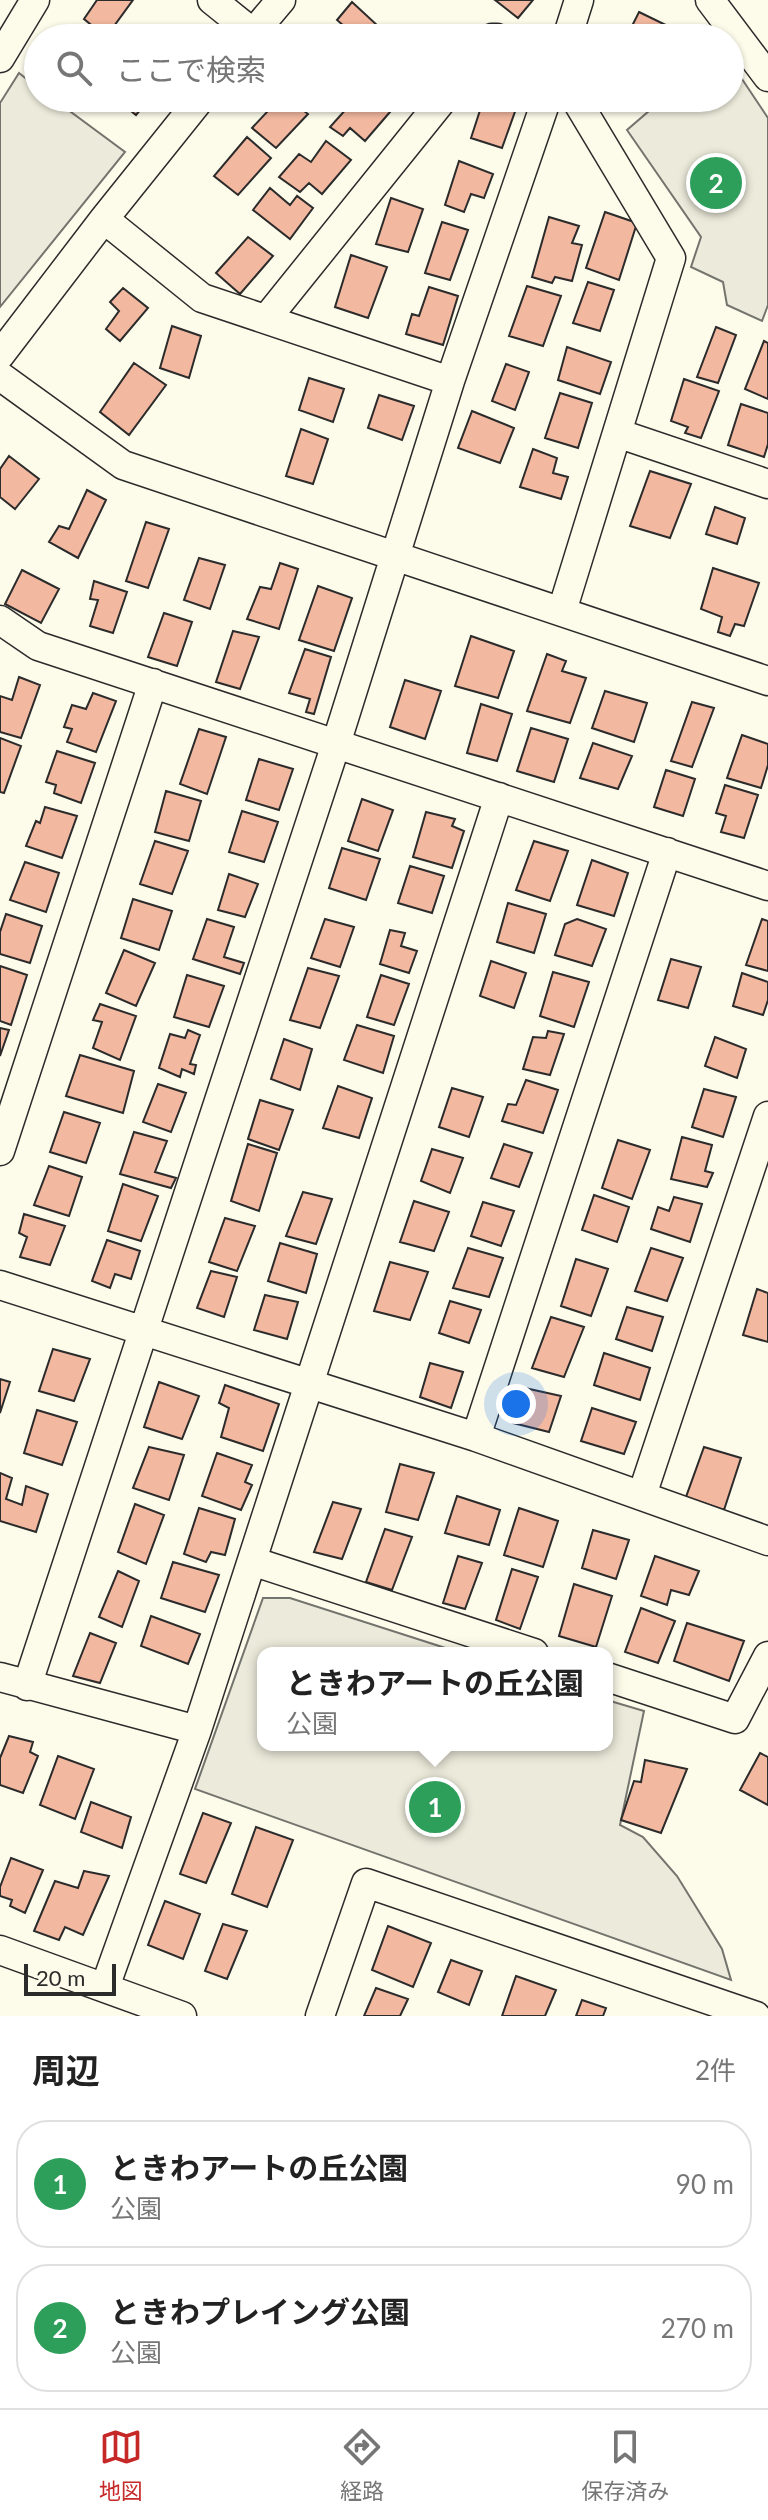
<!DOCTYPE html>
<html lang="ja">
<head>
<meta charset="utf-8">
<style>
	:root { --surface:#fff; --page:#f6f6f6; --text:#222; --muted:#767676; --line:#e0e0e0; --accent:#c62828 }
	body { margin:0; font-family:Lato,"Noto Sans JP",sans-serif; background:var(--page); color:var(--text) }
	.scale { position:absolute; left:24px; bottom:20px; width:92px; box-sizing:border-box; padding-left:8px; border:4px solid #2b2b2b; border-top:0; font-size:22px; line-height:28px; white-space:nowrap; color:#2b2b2b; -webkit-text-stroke:6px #fdfbea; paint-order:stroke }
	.you { position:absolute; left:516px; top:1404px; width:28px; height:28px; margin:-20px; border:6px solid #fff; border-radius:50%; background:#1a73e8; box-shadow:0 0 0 12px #1a73e833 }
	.badge { display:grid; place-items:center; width:52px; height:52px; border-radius:50%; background:var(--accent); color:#fff; font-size:26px; font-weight:700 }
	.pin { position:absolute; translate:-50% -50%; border:4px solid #fff; box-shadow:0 2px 8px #0006 }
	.popup { position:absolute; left:257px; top:1647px; width:356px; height:104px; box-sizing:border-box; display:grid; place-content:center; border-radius:16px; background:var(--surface); filter:drop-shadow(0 2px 6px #0005); font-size:26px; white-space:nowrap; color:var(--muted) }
	.popup b { font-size:30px; color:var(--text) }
	.popup::after { content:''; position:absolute; left:50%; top:100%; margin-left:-16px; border:16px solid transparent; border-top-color:var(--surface) }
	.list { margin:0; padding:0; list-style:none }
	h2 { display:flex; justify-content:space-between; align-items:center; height:104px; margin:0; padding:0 32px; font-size:34px }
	h2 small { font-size:26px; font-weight:400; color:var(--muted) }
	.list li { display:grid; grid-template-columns:52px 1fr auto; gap:24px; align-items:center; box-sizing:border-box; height:128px; margin:0 16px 16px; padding:0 16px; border:2px solid var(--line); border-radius:32px }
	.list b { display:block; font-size:30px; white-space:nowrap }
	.list p { margin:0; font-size:26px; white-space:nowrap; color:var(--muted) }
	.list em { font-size:26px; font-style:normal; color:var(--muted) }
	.icon { flex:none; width:44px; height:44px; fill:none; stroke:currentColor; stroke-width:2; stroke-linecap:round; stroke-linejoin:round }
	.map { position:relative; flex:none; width:768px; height:2016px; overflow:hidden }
	.search { position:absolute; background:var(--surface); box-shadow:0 2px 6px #0004; left:24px; right:24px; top:24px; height:88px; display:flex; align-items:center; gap:20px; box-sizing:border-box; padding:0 28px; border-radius:44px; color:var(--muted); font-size:30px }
	.sheet { height:392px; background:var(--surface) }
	nav { display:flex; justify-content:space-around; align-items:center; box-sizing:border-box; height:112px; border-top:2px solid var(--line); background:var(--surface); font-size:22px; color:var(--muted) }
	nav a { display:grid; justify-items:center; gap:4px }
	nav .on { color:var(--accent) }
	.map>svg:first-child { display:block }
</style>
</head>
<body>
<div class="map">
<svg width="768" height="2016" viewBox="0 0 768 2016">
	<rect width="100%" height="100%" fill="#fdfbea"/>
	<path fill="#ecebdb" stroke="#74746e" stroke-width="2" d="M 730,61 L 768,118 L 768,305 L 762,321 L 727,305 L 723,282 L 691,267 L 701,237 L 627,130 L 664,98 L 730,98 Z
		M 19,73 L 38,88 L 38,98 L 52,98 L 125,152 L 0,307 L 0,103 Z
		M 263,1598 L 290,1598 L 461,1653 L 263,1653 L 263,1745 L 607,1745 L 607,1700 L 644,1711 L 620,1825 L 643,1837 L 677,1876 L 722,1949 L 731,1980 L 195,1789 Z"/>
	<path fill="#f2b8a0" stroke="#2b2b2b" stroke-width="2" d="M 97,0 L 133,0 L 106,37 L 84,19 Z
		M 495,0 L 533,0 L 518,18 Z
		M 352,2 L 378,26 L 368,38 L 337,38 L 345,27 L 337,20 Z
		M 639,12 L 672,28 L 667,38 L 626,38 Z
		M 182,26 L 194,38 L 173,38 Z
		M 38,53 L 38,75 L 28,67 Z
		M 115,98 L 150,98 L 136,115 Z
		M 280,98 L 287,98 L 308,114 L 276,148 L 252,128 Z
		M 356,98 L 376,98 L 390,112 L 365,141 L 350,128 L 343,136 L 330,127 Z
		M 484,98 L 494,98 L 517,106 L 502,148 L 471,138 Z
		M 247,137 L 271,158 L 238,195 L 214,176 Z
		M 326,141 L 351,160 L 322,194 L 309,183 L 300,192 L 279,177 L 299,154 L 311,162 Z
		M 459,161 L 493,174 L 484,198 L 471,194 L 464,212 L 445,205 Z
		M 270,188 L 290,205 L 297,196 L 313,208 L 290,239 L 253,210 Z
		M 391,198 L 423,209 L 408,252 L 376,244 Z
		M 605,212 L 637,223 L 619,280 L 586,268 Z
		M 549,217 L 579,226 L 572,243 L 582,245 L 572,281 L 555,277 L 552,283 L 532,277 Z
		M 442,222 L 468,230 L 450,280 L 425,273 Z
		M 248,237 L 273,256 L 240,294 L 216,273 Z
		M 351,255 L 387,267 L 368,318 L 335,307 Z
		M 588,282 L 614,290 L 600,331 L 573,323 Z
		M 527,286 L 561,296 L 543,346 L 509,336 Z
		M 429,287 L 458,296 L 443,345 L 406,334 L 412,314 L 419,316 Z
		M 123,288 L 148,308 L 120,341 L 106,329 L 119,311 L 110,302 Z
		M 172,326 L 201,336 L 189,378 L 160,368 Z
		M 716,327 L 736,335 L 718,383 L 697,377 Z
		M 764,341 L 768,343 L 768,399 L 745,389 Z
		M 567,347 L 611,362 L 600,394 L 558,380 Z
		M 134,363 L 166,385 L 129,435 L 100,412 Z
		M 506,364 L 529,372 L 515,410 L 492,401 Z
		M 309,378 L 344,389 L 333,422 L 299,410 Z
		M 684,379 L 719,391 L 701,438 L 685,433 L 688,427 L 671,421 Z
		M 560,393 L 592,403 L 578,448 L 545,438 Z
		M 379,395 L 414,406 L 402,440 L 368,428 Z
		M 741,404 L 768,413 L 768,444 L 764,457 L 728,445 Z
		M 472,411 L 514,428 L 500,463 L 458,448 Z
		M 301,429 L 328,439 L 313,484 L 286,476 Z
		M 533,449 L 557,458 L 553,473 L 568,477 L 561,499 L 520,487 Z
		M 9,456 L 39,479 L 15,509 L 0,497 L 0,469 Z
		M 650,471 L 691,484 L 670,538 L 630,526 Z
		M 87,490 L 106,500 L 78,558 L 49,542 L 59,526 L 69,529 Z
		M 715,507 L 745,518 L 737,544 L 706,534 Z
		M 146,522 L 169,529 L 148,588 L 126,581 Z
		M 199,558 L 225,565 L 210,609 L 184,600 Z
		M 280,563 L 298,569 L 279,629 L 247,619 L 260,587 L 271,589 Z
		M 713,568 L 759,583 L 744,626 L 735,624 L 730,636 L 718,632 L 722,617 L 701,609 Z
		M 22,570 L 59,589 L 41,623 L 5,604 Z
		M 94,581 L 127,592 L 113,633 L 90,626 L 98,600 L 90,599 Z
		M 318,586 L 352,598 L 334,651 L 299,640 Z
		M 164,613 L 192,622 L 177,666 L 148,657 Z
		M 233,631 L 259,637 L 240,689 L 216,682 Z
		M 471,636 L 514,651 L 498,698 L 455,686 Z
		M 305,649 L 331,657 L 314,714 L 306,712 L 310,699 L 289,693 Z
		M 547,654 L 566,661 L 562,671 L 586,678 L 570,723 L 527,711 Z
		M 19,677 L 40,685 L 21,738 L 0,732 L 0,696 L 12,700 Z
		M 405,680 L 441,691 L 425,739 L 390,727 Z
		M 605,691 L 647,703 L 634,742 L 592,728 Z
		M 93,693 L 116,701 L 96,752 L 67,742 L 72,729 L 64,727 L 72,705 L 86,709 Z
		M 692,702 L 714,708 L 692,767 L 671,761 Z
		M 481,704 L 512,714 L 497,761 L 467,753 Z
		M 531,728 L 568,739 L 554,782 L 517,771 Z
		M 199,729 L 226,737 L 207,794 L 180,784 Z
		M 742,735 L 768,744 L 768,765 L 761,788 L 727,778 Z
		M 0,738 L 21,746 L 4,793 L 0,792 Z
		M 593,743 L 632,756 L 618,789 L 580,778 Z
		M 57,751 L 95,763 L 81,803 L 54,793 L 56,785 L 46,782 Z
		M 259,759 L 293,769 L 279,810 L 246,800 Z
		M 666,770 L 695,779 L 683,816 L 654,807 Z
		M 725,785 L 758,795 L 744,838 L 721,832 L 726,816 L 716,813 Z
		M 166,791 L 201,801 L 189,841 L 155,832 Z
		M 362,799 L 393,810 L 378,851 L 348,841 Z
		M 45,807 L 77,816 L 62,858 L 26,846 L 36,821 L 40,823 Z
		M 242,811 L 278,822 L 264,862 L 229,852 Z
		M 426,812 L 455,819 L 452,826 L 464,831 L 452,868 L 413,857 Z
		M 155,841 L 188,851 L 172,894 L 140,884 Z
		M 534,841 L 568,851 L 550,901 L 516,890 Z
		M 342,848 L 380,859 L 366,900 L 329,888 Z
		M 592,860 L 628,873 L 614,916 L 577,905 Z
		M 25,862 L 59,873 L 46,912 L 10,900 Z
		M 410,866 L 444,876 L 432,913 L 398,903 Z
		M 229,874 L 258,884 L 245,917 L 218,910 Z
		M 133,899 L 172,911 L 159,950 L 121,938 Z
		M 508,903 L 546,914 L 534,953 L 497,942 Z
		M 6,914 L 42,926 L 30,963 L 0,954 L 0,932 Z
		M 207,919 L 234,927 L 224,957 L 244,963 L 240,974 L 193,959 Z
		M 325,919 L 354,927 L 340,967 L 311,958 Z
		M 577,919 L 606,929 L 592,966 L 555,955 L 565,924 Z
		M 762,919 L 768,921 L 768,971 L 746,965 Z
		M 390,930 L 405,933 L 401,946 L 417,951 L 409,973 L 380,964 Z
		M 124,950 L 155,963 L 136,1006 L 106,993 Z
		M 671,959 L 701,967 L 688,1008 L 658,1000 Z
		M 491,961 L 526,973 L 514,1008 L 480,996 Z
		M 0,966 L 27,975 L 11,1025 L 0,1021 Z
		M 308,968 L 339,976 L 320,1028 L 290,1020 Z
		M 553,972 L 589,982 L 574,1027 L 540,1016 Z
		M 742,973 L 768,982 L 768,1000 L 763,1015 L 733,1006 Z
		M 187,975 L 224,986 L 209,1027 L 174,1017 Z
		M 381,975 L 409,984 L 394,1025 L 367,1017 Z
		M 100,1004 L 136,1016 L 120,1060 L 93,1048 L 102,1022 L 93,1020 Z
		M 357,1025 L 394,1036 L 383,1073 L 344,1060 Z
		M 0,1028 L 9,1030 L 0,1056 Z
		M 188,1030 L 200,1035 L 190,1064 L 196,1065 L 194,1074 L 182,1069 L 180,1077 L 159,1068 L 170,1034 L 185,1038 Z
		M 548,1031 L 564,1034 L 550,1075 L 523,1069 L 533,1037 L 546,1038 Z
		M 715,1037 L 746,1049 L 737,1078 L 705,1066 Z
		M 284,1039 L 312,1049 L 300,1090 L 271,1079 Z
		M 80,1055 L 134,1071 L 123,1113 L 66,1096 Z
		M 526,1080 L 558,1090 L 543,1133 L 502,1121 L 508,1104 L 516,1105 Z
		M 158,1084 L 186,1093 L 171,1132 L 143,1122 Z
		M 338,1086 L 372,1098 L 359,1138 L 323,1128 Z
		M 452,1088 L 483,1097 L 469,1137 L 439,1127 Z
		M 704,1089 L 736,1097 L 723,1137 L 692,1127 Z
		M 260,1100 L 293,1110 L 279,1150 L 248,1139 Z
		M 64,1112 L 100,1123 L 86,1163 L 50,1152 Z
		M 134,1132 L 167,1141 L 155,1172 L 176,1178 L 171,1188 L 120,1174 Z
		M 682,1137 L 712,1145 L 705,1171 L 713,1173 L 707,1187 L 671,1179 Z
		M 618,1140 L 650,1150 L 632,1199 L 602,1188 Z
		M 248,1144 L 277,1153 L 259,1211 L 231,1201 Z
		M 504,1144 L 532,1153 L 519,1187 L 491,1178 Z
		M 432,1149 L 463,1158 L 450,1193 L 421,1181 Z
		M 49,1166 L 82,1177 L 69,1216 L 34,1205 Z
		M 123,1184 L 158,1196 L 141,1241 L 108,1231 Z
		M 303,1192 L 332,1199 L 316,1244 L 286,1236 Z
		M 594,1195 L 629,1207 L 617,1242 L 582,1230 Z
		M 674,1197 L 702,1204 L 690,1242 L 651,1229 L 658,1207 L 669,1211 Z
		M 414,1201 L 449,1212 L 434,1251 L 400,1242 Z
		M 483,1202 L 514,1211 L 501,1246 L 471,1236 Z
		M 24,1214 L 65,1226 L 50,1265 L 20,1257 L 27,1237 L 19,1233 Z
		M 225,1218 L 255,1226 L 237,1271 L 209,1262 Z
		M 107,1240 L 140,1251 L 131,1279 L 115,1274 L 110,1288 L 92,1281 Z
		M 280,1243 L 317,1254 L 306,1293 L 268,1281 Z
		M 468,1248 L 503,1258 L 489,1297 L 453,1288 Z
		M 651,1248 L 683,1258 L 667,1301 L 635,1291 Z
		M 576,1259 L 608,1269 L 591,1316 L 561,1306 Z
		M 390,1262 L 428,1272 L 410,1320 L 374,1311 Z
		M 211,1271 L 237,1277 L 224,1317 L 197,1308 Z
		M 757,1289 L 768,1293 L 768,1342 L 743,1335 Z
		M 265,1295 L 298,1302 L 287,1339 L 254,1330 Z
		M 450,1301 L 481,1310 L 469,1343 L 439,1333 Z
		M 627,1307 L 663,1317 L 652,1351 L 616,1339 Z
		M 551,1317 L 584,1327 L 564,1377 L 532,1368 Z
		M 53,1349 L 90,1359 L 74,1401 L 39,1391 Z
		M 604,1353 L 650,1368 L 640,1400 L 594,1385 Z
		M 430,1363 L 463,1372 L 451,1408 L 420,1397 Z
		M 0,1379 L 10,1382 L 0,1413 Z
		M 159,1382 L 199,1396 L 182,1439 L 144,1427 Z
		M 225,1385 L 279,1404 L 263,1451 L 221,1437 L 229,1408 L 219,1403 Z
		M 525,1388 L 561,1396 L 549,1432 L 513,1423 Z
		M 592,1408 L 636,1422 L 624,1454 L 581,1441 Z
		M 37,1410 L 77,1422 L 62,1465 L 24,1453 Z
		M 149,1447 L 184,1455 L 169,1500 L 133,1488 Z
		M 704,1447 L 741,1458 L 724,1510 L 686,1497 Z
		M 217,1453 L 252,1465 L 245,1482 L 252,1485 L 241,1510 L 202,1496 Z
		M 400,1464 L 434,1473 L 418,1520 L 386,1512 Z
		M 0,1473 L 12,1478 L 6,1499 L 22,1505 L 26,1486 L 48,1494 L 36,1532 L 0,1521 Z
		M 457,1496 L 500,1510 L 489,1545 L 445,1533 Z
		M 333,1502 L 361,1509 L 342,1559 L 314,1552 Z
		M 135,1504 L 164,1515 L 146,1564 L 118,1552 Z
		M 199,1508 L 235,1519 L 225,1555 L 211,1552 L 206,1562 L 184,1554 Z
		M 519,1508 L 558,1521 L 543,1567 L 504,1555 Z
		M 385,1529 L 412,1537 L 392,1590 L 366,1582 Z
		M 593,1530 L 629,1540 L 616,1579 L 582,1568 Z
		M 458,1556 L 482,1563 L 465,1609 L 443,1603 Z
		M 655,1556 L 699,1571 L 689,1595 L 671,1590 L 667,1605 L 641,1596 Z
		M 173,1562 L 219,1575 L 205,1612 L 161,1598 Z
		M 512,1569 L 538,1577 L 520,1629 L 496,1620 Z
		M 118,1571 L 139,1581 L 122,1627 L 99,1617 Z
		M 574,1584 L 612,1596 L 596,1647 L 559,1636 Z
		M 641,1608 L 675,1621 L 658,1663 L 625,1652 Z
		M 151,1616 L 200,1634 L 188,1664 L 141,1646 Z
		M 687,1623 L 744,1641 L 729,1681 L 674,1661 Z
		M 90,1633 L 116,1643 L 100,1683 L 73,1676 Z
		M 9,1736 L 33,1742 L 30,1752 L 38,1756 L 23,1793 L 0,1785 L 0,1758 Z
		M 760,1753 L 768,1757 L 768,1805 L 740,1790 Z
		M 58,1756 L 94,1769 L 75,1819 L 40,1805 Z
		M 645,1760 L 687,1769 L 661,1833 L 621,1820 L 634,1781 L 641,1782 Z
		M 91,1802 L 131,1817 L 122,1848 L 81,1832 Z
		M 203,1813 L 231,1823 L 206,1883 L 180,1874 Z
		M 256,1827 L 293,1840 L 267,1907 L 232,1894 Z
		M 11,1858 L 43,1870 L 25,1913 L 10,1906 L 12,1900 L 0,1896 L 0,1887 Z
		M 84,1871 L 109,1876 L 83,1935 L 65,1927 L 59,1940 L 34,1931 L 55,1881 L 78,1888 Z
		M 165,1901 L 200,1914 L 183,1959 L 148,1945 Z
		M 223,1924 L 247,1931 L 227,1979 L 205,1971 Z
		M 388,1926 L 431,1943 L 413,1987 L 372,1970 Z
		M 451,1960 L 482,1971 L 469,2005 L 438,1992 Z
		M 516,1976 L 556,1990 L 545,2016 L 502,2016 Z
		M 376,1988 L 408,1999 L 400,2016 L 364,2016 Z
		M 582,2000 L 606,2008 L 603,2016 L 576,2016 Z"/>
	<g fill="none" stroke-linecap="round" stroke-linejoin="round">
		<defs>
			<path id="minor" d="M 212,0 L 253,33
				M 710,0 L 768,77
				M 249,38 L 281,0
				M 492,38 L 497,38
				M 567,38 L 579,0
				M 0,58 L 35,0
				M 104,219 L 202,298 L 450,381
				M 267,318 L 444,98
				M 0,355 L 104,219 L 201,98
				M 0,376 L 123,465 L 768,681
				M 617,433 L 768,484
				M 562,611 L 671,258 L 575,98
				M 0,620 L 38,646 L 768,886
				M 0,1151 L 153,683
				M 0,1285 L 476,1437 L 768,1541
				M 476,1437 L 667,852
				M 642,1495 L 768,1116
				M 252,1561 L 534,1653
				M 0,1677 L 197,1730
				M 607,1677 L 735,1719 L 768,1656
				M 27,1686 L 336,744 L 450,381 L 547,98
				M 0,1950 L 182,2016
				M 105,1987 L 197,1730 L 499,797
				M 320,2016 L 366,1883 L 756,2016"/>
		</defs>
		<use href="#minor" stroke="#2b2b2b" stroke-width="31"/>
		<use href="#minor" stroke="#fdfbea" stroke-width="28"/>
	</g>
</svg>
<div class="scale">20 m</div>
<div class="you"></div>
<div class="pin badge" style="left:435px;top:1807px;background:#2e9e5b">1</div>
<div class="popup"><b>ときわアートの丘公園</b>公園</div>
<div class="pin badge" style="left:716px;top:183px;background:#2e9e5b">2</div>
<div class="search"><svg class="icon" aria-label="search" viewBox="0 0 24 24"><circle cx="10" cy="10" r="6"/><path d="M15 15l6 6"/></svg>ここで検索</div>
</div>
<section class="sheet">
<h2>周辺<small>2件</small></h2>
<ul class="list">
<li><span class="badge" style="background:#2e9e5b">1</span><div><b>ときわアートの丘公園</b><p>公園</p></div><em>90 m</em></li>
<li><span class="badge" style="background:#2e9e5b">2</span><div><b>ときわプレイング公園</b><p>公園</p></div><em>270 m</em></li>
</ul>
</section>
<nav>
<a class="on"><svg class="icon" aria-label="map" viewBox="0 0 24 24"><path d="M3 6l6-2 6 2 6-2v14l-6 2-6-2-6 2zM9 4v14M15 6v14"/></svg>地図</a>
<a><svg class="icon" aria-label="directions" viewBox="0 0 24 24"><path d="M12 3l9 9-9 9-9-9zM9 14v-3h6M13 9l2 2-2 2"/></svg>経路</a>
<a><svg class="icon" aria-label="saved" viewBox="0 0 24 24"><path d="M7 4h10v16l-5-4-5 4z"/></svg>保存済み</a>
</nav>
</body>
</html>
